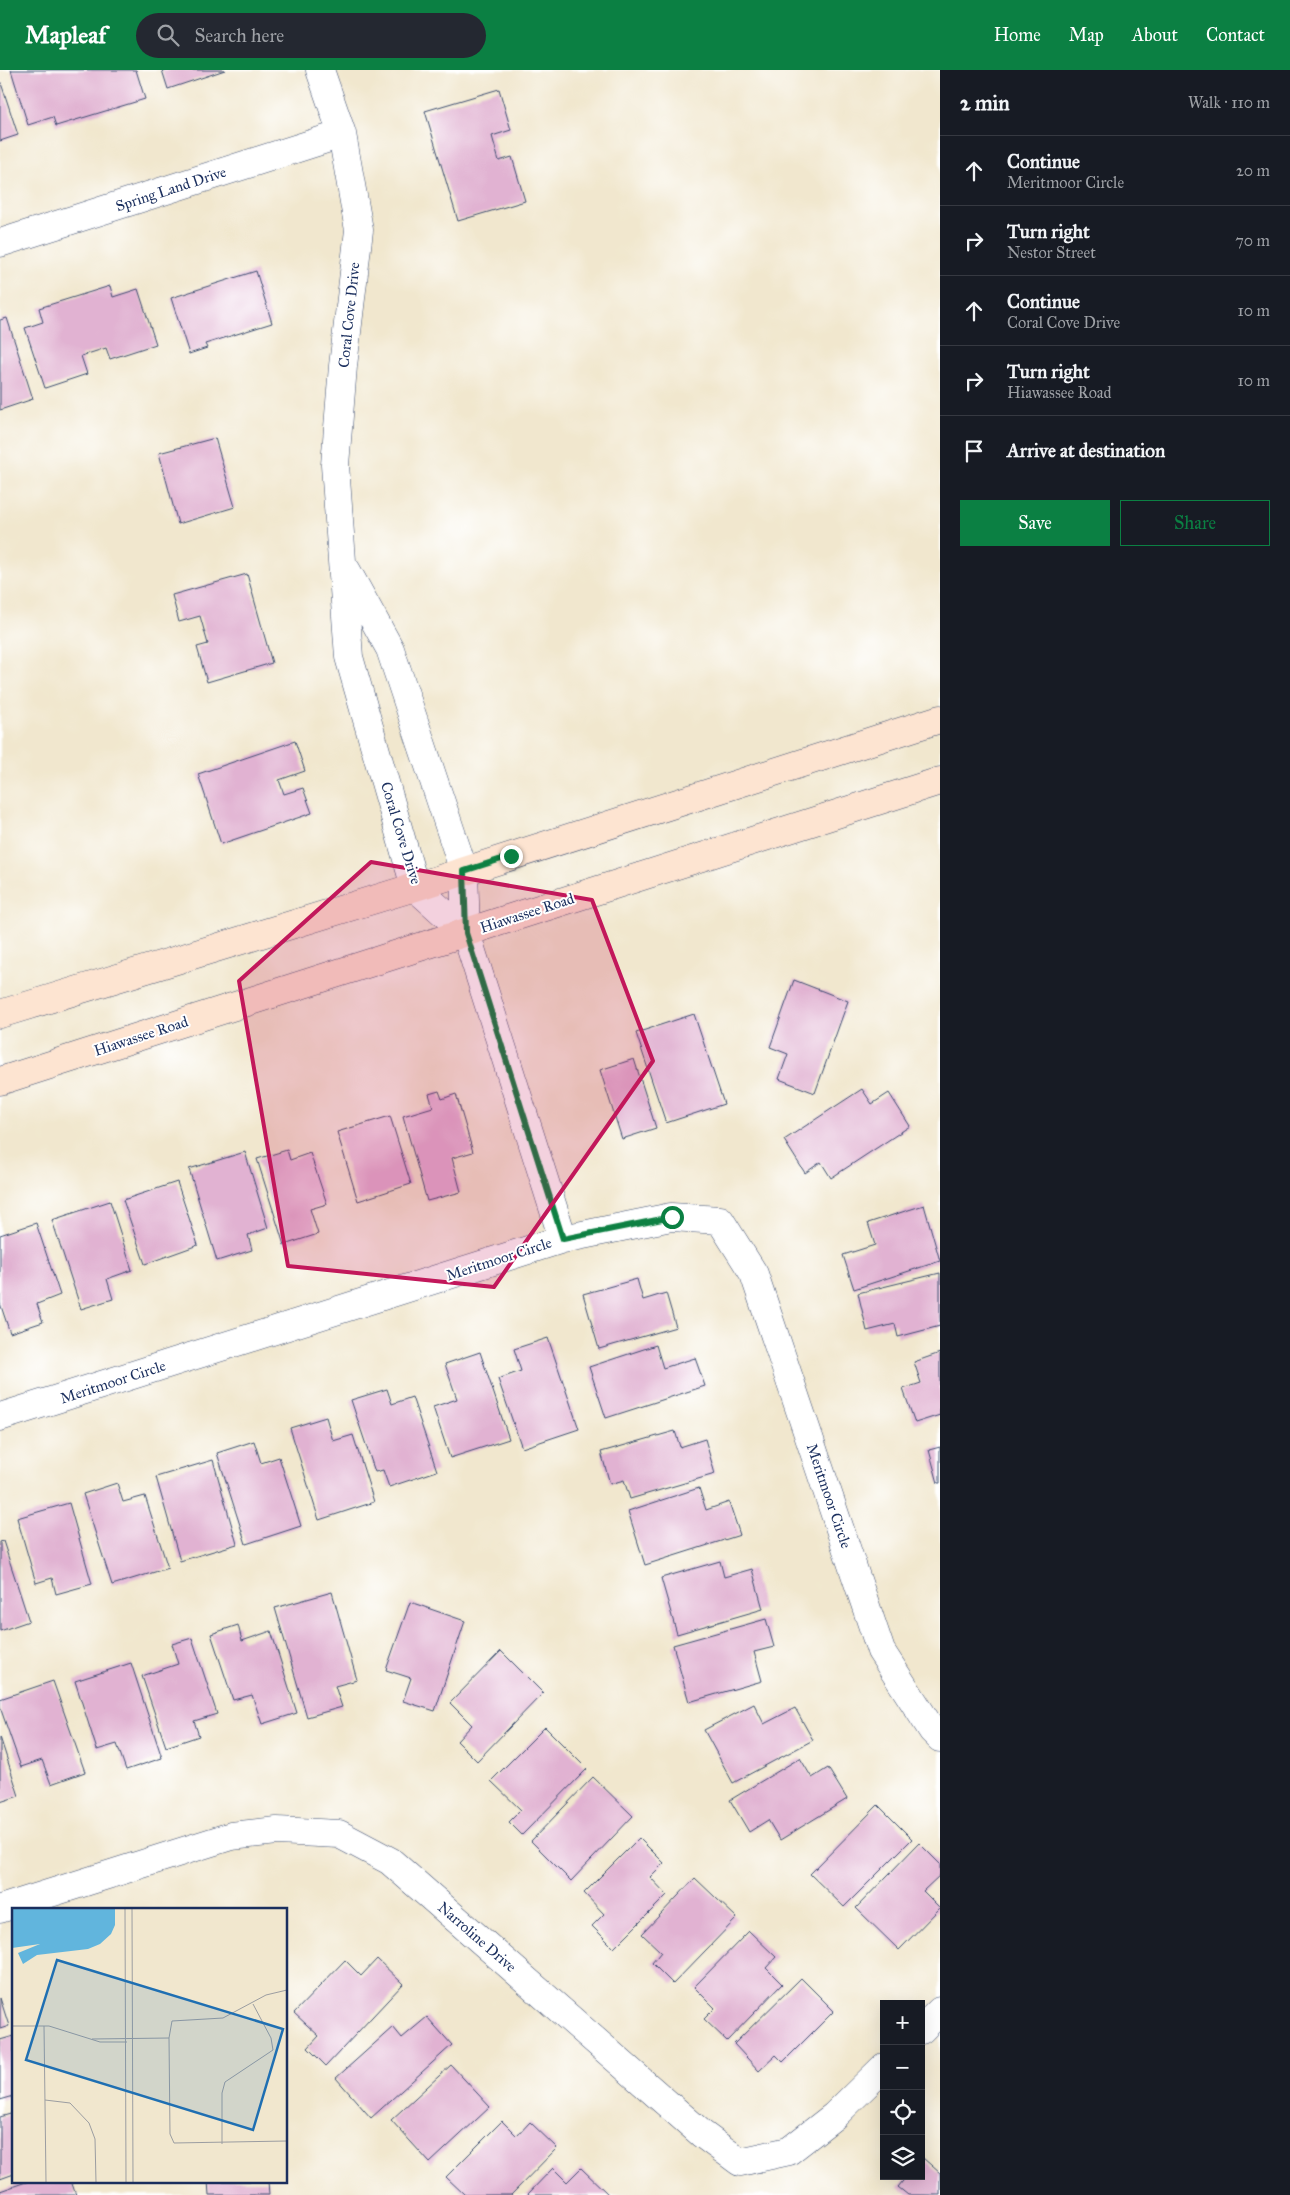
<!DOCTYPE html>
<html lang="en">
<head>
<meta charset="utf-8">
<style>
	:root { --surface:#171b24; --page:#242831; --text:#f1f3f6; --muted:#9ea1a6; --line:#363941; --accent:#0b8043 }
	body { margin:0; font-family:"IM FELL Great Primer",serif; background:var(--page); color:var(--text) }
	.controls { position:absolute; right:15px; bottom:15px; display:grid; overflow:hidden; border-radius:0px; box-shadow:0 5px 20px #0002 }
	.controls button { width:45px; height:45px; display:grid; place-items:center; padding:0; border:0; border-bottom:1px solid var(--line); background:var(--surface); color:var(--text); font:25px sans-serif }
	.stop { position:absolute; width:15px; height:15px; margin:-11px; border:4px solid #0b8043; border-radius:50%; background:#fff }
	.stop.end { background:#0b8043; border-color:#fff; box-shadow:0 1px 5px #0008 }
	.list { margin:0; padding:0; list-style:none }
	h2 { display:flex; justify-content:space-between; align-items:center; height:65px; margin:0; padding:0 20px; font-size:21px }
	h2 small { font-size:16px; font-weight:400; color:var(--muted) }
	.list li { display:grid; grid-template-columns:32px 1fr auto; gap:15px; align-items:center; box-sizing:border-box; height:70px; padding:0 20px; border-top:1px solid var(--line) }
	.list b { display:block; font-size:19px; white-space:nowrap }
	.list p { margin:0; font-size:16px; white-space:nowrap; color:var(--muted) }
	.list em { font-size:16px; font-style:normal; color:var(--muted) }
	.actions { display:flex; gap:10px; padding:15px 20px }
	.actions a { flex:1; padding:11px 0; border:1px solid var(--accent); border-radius:0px; text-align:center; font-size:18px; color:var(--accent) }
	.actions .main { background:var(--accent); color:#fff }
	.icon { flex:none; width:28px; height:28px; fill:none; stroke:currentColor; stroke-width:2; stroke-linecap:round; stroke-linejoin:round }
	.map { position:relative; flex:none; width:940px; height:2125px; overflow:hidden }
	header { display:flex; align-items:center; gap:30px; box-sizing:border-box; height:70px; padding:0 25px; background:var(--accent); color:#fff }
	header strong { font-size:24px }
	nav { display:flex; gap:28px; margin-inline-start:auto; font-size:18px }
	.search { width:350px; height:45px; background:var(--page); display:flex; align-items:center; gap:12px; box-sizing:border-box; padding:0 18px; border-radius:28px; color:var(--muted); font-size:19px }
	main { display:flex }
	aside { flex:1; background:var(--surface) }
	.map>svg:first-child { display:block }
</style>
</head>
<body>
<header>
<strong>Mapleaf</strong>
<div class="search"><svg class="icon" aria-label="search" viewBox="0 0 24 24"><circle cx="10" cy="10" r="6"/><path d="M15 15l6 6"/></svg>Search here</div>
<nav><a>Home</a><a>Map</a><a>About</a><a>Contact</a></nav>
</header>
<main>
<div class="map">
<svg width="940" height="2125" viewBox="0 0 940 2125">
	<rect width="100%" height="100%" fill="#fff"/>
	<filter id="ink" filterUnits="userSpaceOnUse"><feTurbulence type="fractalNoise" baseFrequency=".02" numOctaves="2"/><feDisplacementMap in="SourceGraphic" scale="10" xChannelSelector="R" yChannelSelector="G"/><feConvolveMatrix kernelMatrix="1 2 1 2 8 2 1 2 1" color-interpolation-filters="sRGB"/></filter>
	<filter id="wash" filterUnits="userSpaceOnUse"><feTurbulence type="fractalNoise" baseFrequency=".0096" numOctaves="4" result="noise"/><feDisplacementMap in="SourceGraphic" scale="20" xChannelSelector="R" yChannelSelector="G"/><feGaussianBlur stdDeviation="1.12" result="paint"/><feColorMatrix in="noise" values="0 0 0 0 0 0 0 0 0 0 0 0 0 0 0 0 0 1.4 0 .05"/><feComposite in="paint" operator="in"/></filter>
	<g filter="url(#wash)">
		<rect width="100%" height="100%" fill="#f1e7ce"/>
		<g id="blocks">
			<path fill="#e1b2d2" d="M 11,0 L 136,0 L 145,29 L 56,56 L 53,47 L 28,55 Z
				M 162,0 L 225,0 L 168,19 Z
				M 0,10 L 18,65 L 0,71 Z
				M 499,19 L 511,60 L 492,66 L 499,91 L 512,87 L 525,131 L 458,151 L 425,41 Z
				M 256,201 L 272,253 L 205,274 L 207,278 L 189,284 L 171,228 Z
				M 110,216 L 113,227 L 138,219 L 156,274 L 110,289 L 106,278 L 81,286 L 87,304 L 45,318 L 25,258 L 43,252 L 39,238 Z
				M 7,248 L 33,329 L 0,340 L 0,250 Z
				M 215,368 L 235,437 L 178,454 L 159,383 Z
				M 247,504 L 272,593 L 207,612 L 197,577 L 208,574 L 200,546 L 179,552 L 172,525 Z
				M 295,671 L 305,701 L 279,710 L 284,724 L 303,718 L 312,743 L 221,774 L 198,704 Z
				M 794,910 L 848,931 L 815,1023 L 779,1009 L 788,984 L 770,977 Z
				M 694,944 L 724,1034 L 666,1053 L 636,963 Z
				M 634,989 L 656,1058 L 622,1069 L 600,1000 Z
				M 862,1019 L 872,1034 L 889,1023 L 910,1056 L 831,1108 L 821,1092 L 805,1103 L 784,1070 Z
				M 439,1021 L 442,1029 L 456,1024 L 473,1082 L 452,1088 L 461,1122 L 427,1131 L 403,1046 L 433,1037 L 429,1024 Z
				M 390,1046 L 411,1114 L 358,1131 L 337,1062 Z
				M 287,1080 L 290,1090 L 310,1083 L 327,1134 L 310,1139 L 318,1164 L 284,1175 L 257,1089 Z
				M 245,1082 L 268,1158 L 248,1165 L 252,1180 L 217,1191 L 189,1099 Z
				M 177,1112 L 198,1175 L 145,1194 L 123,1130 Z
				M 110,1131 L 132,1200 L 107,1209 L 113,1229 L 81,1239 L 52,1150 Z
				M 924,1135 L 940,1191 L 854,1219 L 843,1185 L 875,1175 L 868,1153 Z
				M 36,1153 L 60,1225 L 37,1234 L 43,1252 L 10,1263 L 0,1233 L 0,1165 Z
				M 940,1203 L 940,1256 L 898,1267 L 895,1254 L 867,1261 L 858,1223 Z
				M 637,1209 L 643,1230 L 666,1223 L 676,1257 L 599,1279 L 583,1224 Z
				M 548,1268 L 579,1359 L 522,1378 L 498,1309 L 521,1301 L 514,1279 Z
				M 656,1275 L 663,1298 L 695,1288 L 705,1316 L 606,1348 L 589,1297 Z
				M 480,1282 L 509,1369 L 450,1388 L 433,1337 L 457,1329 L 445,1294 Z
				M 940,1283 L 940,1345 L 915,1353 L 903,1319 L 921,1313 L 914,1292 Z
				M 387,1319 L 392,1334 L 412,1327 L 437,1401 L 389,1417 L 383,1400 L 375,1402 L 351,1330 Z
				M 326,1347 L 333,1371 L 353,1365 L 374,1432 L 319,1450 L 290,1358 Z
				M 675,1361 L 680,1377 L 705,1369 L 715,1404 L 630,1429 L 624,1410 L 610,1414 L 601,1382 Z
				M 254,1371 L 261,1393 L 279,1387 L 301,1456 L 246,1474 L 217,1383 Z
				M 940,1377 L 940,1413 L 938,1413 L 929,1380 Z
				M 213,1390 L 237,1474 L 180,1491 L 156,1407 Z
				M 117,1413 L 123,1432 L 145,1426 L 168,1498 L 112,1515 L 83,1424 Z
				M 699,1418 L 706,1440 L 729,1432 L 740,1465 L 645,1495 L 628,1441 Z
				M 69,1433 L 92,1514 L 56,1524 L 52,1508 L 36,1513 L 17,1448 Z
				M 3,1471 L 29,1551 L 0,1561 L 0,1472 Z
				M 720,1491 L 724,1507 L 752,1499 L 763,1539 L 677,1564 L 661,1508 Z
				M 332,1522 L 357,1610 L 335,1616 L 342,1637 L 307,1647 L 275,1538 Z
				M 410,1532 L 465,1551 L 435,1641 L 403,1631 L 411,1608 L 386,1600 Z
				M 766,1549 L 774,1577 L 754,1582 L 762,1611 L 689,1632 L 673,1575 Z
				M 238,1555 L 242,1571 L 271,1561 L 297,1643 L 262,1654 L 252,1625 L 233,1630 L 211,1564 Z
				M 192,1568 L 217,1644 L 194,1651 L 199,1666 L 166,1677 L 142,1606 L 178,1594 L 172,1574 Z
				M 501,1581 L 543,1623 L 477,1691 L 457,1671 L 472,1655 L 450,1633 Z
				M 131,1593 L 162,1688 L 126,1700 L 117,1674 L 97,1680 L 75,1611 Z
				M 53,1611 L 85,1702 L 51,1714 L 42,1690 L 21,1697 L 0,1637 L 0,1629 Z
				M 754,1634 L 764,1654 L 795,1638 L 813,1670 L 733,1713 L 704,1660 Z
				M 545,1657 L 587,1699 L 522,1765 L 509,1752 L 521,1740 L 491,1711 Z
				M 0,1667 L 19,1726 L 0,1732 Z
				M 800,1688 L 812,1708 L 828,1698 L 847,1729 L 780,1770 L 768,1750 L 749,1762 L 730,1730 Z
				M 593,1707 L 633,1746 L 571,1811 L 531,1771 Z
				M 878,1735 L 912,1769 L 844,1837 L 810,1804 Z
				M 639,1768 L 664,1793 L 650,1807 L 667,1825 L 614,1878 L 592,1856 L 604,1844 L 584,1823 Z
				M 919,1773 L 940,1794 L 940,1805 L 923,1821 L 940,1838 L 899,1880 L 856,1838 Z
				M 695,1808 L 737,1848 L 673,1914 L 652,1893 L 661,1882 L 642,1864 Z
				M 749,1861 L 776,1887 L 766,1898 L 782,1914 L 727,1971 L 704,1949 L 715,1938 L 694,1917 Z
				M 377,1889 L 403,1914 L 326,1996 L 308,1978 L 319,1966 L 294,1943 L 345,1890 L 361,1906 Z
				M 801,1908 L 834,1941 L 783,1992 L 776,1985 L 759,2001 L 734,1974 Z
				M 0,1928 L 9,1956 L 0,1959 Z
				M 427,1947 L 452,1975 L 371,2048 L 336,2008 L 393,1957 L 402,1968 Z
				M 14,1966 L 14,2026 L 0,2030 L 0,1970 Z
				M 451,1995 L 490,2037 L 430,2093 L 391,2050 Z
				M 14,2043 L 14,2104 L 0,2109 L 0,2047 Z
				M 502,2051 L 517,2066 L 530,2052 L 557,2078 L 511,2125 L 465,2125 L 446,2107 Z
				M 923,2088 L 940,2103 L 940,2125 L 908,2125 L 898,2117 L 907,2106 L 921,2106 Z
				M 553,2098 L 567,2112 L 581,2098 L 609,2125 L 527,2125 Z
				M 29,2111 L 71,2111 L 76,2125 L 0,2125 L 0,2121 Z
				M 208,2111 L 268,2111 L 269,2125 L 209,2125 Z"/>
		</g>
	</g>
	<g filter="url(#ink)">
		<use href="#blocks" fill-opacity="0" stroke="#3b4b6f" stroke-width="1"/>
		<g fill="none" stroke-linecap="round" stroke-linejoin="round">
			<defs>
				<path id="street" d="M 320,0 L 342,64 L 359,160 L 343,296 L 335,395 L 349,587 L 415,817 L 466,863
					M 0,173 L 342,64
					M 347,501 L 390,579 L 464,801 L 466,863 L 563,1169
					M 0,1347 L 563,1169 L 671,1147 L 720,1150 L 754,1204 L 881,1581 L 932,1660 L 940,1668
					M 0,1839 L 231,1766 L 277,1761 L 339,1764 L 390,1791 L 702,2064 L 740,2092 L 789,2081 L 834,2046 L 884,1997
					M 921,1960 L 940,1941"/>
				<path id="secondary" d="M 0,944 L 415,817 L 940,649
					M 0,1011 L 940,711"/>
			</defs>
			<use href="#street" stroke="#3b4b6f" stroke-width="29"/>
			<use href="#secondary" stroke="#3b4b6f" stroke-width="29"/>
			<use href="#street" stroke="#fff" stroke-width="28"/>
			<use href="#secondary" stroke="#fde4d1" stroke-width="28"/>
		</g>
	</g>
	<g fill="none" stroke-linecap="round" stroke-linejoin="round" filter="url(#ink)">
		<path stroke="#0b8043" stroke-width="6" d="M 511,786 L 464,801 L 466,863 L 563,1169 L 672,1147"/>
	</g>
	<path fill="#c2185b" fill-opacity="0.2" stroke="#c2185b" stroke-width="4" stroke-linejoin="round" d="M 371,792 L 592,830 L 653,991 L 494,1217 L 288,1196 L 239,911 Z"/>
	<g text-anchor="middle" stroke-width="4" stroke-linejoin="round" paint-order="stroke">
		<g font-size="15" fill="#1b2f5e" stroke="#fff">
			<text transform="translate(171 119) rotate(-18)" y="5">Spring Land Drive</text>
			<text transform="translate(349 245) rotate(-84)" y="5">Coral Cove Drive</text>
			<text transform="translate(401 763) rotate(73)" y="5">Coral Cove Drive</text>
			<text transform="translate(527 843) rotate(-18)" y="5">Hiawassee Road</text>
			<text transform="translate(141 966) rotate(-18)" y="5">Hiawassee Road</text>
			<text transform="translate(499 1189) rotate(-18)" y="5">Meritmoor Circle</text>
			<text transform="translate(113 1312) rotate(-18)" y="5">Meritmoor Circle</text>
			<text transform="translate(829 1426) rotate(71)" y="5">Meritmoor Circle</text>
			<text transform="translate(477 1867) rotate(41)" y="5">Narroline Drive</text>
		</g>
	</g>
	<g transform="translate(12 1838)">
		<rect width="275" height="275" fill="#f1e7ce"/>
		<path d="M 0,1 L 103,1 L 103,17 L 99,26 L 88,36 L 76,41 L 25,47 L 11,56 L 6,45 L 28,36 L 0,40 Z" fill="#61b5dd"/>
		<path fill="none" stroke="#9b9da1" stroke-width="1" d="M 113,1 L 114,274M 120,1 L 121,274M 275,82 L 254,87 L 211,110 L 160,113 L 157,130 L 158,226 L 162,235 L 275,233M 0,118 L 37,118 L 88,134 L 115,134M 32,118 L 34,274M 80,131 L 157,130M 33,192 L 58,195 L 77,215 L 83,231 L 84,274M 210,236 L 210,185 L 213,174 L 261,142 L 259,130 L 241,96"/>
		<path fill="#1f6fb2" fill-opacity="0.15" stroke="#1f6fb2" stroke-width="2.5" d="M 45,52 L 271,121 L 241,222 L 14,152 Z"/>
		<rect width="275" height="275" fill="none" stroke="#1b2f5e" stroke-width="2.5"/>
	</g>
</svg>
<div class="controls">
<button>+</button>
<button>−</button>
<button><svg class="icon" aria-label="locate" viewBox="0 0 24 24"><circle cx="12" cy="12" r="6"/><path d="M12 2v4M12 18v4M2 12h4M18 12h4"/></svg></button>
<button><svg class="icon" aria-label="layers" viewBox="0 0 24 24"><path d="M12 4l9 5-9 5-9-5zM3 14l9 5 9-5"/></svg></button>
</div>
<div class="stop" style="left:672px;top:1147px"></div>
<div class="stop end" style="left:511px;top:786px"></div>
</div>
<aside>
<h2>2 min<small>Walk · 110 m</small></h2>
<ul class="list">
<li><svg class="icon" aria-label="ahead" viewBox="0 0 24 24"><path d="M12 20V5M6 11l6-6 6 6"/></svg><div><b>Continue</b><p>Meritmoor Circle</p></div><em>20 m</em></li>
<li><svg class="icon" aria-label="right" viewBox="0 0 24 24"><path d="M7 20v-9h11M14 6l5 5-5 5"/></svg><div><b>Turn right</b><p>Nestor Street</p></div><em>70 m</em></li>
<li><svg class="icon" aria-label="ahead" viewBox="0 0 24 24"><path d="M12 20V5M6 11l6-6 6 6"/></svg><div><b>Continue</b><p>Coral Cove Drive</p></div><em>10 m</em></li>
<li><svg class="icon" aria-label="right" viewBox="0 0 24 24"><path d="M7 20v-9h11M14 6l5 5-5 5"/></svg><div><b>Turn right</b><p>Hiawassee Road</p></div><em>10 m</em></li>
<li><svg class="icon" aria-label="arrive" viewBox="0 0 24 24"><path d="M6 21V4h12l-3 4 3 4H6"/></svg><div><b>Arrive at destination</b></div></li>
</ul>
<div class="actions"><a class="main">Save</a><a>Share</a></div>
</aside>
</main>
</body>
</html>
